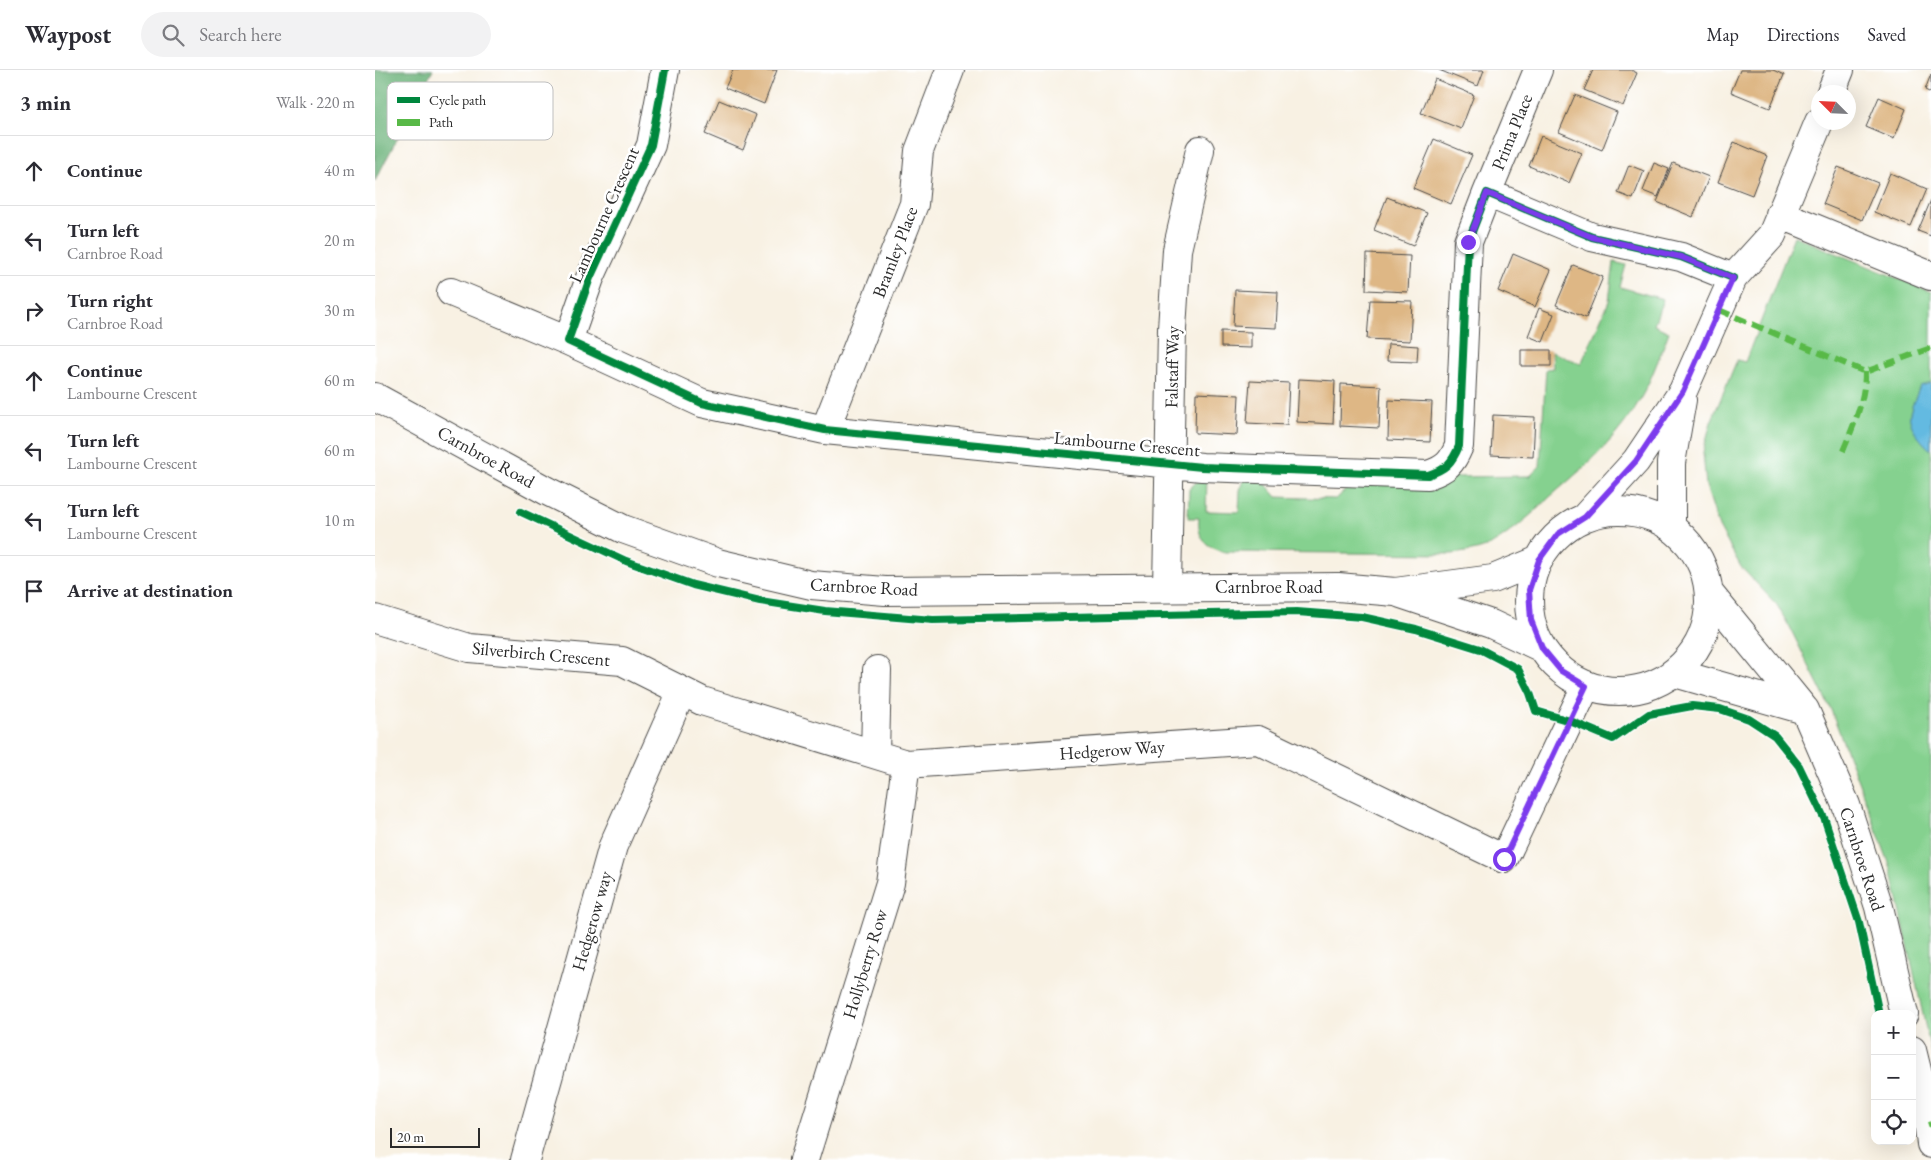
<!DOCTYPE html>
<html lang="en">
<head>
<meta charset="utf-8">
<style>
	:root { --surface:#fff; --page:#f2f2f3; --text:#2b2b33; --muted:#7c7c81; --line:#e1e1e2 }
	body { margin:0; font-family:"EB Garamond",serif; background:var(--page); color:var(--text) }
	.controls { position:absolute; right:15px; bottom:15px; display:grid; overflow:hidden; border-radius:10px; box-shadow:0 5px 20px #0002 }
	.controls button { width:45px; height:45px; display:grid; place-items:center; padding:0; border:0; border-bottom:1px solid var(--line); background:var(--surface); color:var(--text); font:25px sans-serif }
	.compass { position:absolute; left:1436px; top:15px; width:45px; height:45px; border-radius:50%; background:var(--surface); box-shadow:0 5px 20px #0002; rotate:294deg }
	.scale { position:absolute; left:15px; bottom:12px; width:90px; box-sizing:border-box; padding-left:5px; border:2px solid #2b2b2b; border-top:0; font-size:14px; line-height:18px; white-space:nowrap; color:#2b2b2b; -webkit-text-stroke:4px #fff; paint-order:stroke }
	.stop { position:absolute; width:15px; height:15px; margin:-11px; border:4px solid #7c3aed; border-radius:50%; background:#fff }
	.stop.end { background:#7c3aed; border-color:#fff; box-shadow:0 1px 5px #0008 }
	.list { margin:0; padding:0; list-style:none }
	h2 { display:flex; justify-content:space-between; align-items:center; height:65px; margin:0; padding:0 20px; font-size:21px }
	h2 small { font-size:16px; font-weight:400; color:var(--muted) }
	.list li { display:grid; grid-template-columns:32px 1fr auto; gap:15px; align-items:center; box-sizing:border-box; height:70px; padding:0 20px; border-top:1px solid var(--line) }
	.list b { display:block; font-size:19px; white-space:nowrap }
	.list p { margin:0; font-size:16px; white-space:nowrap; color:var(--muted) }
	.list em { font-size:16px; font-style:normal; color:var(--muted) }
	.icon { flex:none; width:28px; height:28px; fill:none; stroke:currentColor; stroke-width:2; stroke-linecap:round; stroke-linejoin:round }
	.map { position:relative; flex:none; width:1556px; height:1090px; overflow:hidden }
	header { display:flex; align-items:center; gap:30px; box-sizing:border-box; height:70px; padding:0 25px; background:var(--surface); border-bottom:1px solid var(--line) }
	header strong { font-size:24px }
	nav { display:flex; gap:28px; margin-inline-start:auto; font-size:18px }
	.search { width:350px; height:45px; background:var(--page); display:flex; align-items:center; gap:12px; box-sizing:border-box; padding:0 18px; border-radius:28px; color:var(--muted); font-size:19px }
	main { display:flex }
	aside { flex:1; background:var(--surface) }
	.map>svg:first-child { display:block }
</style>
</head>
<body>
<header>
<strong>Waypost</strong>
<div class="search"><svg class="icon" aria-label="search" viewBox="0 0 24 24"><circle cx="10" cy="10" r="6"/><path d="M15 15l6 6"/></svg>Search here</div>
<nav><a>Map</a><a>Directions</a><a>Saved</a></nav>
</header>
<main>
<aside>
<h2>3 min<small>Walk · 220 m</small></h2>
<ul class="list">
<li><svg class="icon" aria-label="ahead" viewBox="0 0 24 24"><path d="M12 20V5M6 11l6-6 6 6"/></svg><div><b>Continue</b></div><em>40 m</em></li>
<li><svg class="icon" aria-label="left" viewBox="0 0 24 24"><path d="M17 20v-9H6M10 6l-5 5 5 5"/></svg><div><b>Turn left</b><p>Carnbroe Road</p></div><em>20 m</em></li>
<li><svg class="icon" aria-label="right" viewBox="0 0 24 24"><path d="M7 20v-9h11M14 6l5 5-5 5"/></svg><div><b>Turn right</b><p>Carnbroe Road</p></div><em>30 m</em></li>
<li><svg class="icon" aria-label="ahead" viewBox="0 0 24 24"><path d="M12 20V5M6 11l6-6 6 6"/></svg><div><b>Continue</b><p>Lambourne Crescent</p></div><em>60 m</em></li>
<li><svg class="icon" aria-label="left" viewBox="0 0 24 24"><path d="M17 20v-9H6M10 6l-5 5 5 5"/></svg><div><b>Turn left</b><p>Lambourne Crescent</p></div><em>60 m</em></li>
<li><svg class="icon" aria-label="left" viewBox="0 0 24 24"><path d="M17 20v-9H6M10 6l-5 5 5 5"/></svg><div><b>Turn left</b><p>Lambourne Crescent</p></div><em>10 m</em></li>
<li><svg class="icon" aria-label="arrive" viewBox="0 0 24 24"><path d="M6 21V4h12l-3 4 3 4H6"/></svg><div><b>Arrive at destination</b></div></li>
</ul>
</aside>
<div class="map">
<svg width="1556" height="1090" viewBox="0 0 1556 1090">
	<rect width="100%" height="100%" fill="#fff"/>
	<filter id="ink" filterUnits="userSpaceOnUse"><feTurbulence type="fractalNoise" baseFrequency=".02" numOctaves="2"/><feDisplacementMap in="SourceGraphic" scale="10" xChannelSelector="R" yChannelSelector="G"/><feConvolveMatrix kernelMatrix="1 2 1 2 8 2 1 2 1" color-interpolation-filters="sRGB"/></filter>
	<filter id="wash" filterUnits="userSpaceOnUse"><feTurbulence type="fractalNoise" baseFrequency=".0096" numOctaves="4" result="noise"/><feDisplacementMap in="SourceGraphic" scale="20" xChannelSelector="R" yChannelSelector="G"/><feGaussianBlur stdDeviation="1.12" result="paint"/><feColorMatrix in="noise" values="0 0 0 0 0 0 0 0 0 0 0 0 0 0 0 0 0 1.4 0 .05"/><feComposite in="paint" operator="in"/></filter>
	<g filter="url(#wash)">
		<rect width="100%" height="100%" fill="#f8f1e3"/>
		<path fill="#85d18f" stroke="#587e5d" d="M 1419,166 L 1556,222 L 1556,982 L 1516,798 L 1456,640 L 1415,558 L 1402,535 L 1366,497 L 1344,457 L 1331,416 L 1328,382 L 1336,352 L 1362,290 L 1370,292 Z
			M 1239,192 L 1251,195 L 1245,217 L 1288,229 L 1279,255 L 1294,262 C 1284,288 1274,317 1258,341 C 1236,375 1206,400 1176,426 C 1158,443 1139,461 1117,474 C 1105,481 1090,482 1077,484 L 850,482 C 831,477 822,469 824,448 L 813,448 L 814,419 L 825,409 L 832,408 L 831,441 L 864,442 L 865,420 L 868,410 L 888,411 L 902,427 L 961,429 L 977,414 L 1076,407 L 1155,406 L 1165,396 L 1171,299 L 1178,298 L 1177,282 L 1206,294 L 1234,231 Z"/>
		<path fill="#6cb37a" stroke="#4c6f52" d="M 0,0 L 58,0 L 0,111 Z"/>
		<path fill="#64bae1" stroke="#487286" d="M 1556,313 L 1556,380 C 1547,373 1532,355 1535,343 C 1537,334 1542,325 1545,316 Z"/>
		<g id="blocks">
			<path fill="#deb785" d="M 358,0 L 402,0 L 389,34 L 350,18 Z
				M 1064,0 L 1109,0 L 1103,16 Z
				M 1218,0 L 1256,0 L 1262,3 L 1248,36 L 1209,20 Z
				M 1365,0 L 1398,0 L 1409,5 L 1395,38 L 1356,22 Z
				M 1556,4 L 1556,23 L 1550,20 Z
				M 1060,9 L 1099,25 L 1086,59 L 1046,43 Z
				M 1200,25 L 1242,42 L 1227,80 L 1184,62 Z
				M 1504,27 L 1531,39 L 1519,69 L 1491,57 Z
				M 344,30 L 381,45 L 368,80 L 330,64 Z
				M 1166,66 L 1207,83 L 1194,113 L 1154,96 Z
				M 1059,69 L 1097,85 L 1076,134 L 1038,118 Z
				M 1359,72 L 1392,86 L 1377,125 L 1343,112 Z
				M 1279,93 L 1294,99 L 1283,127 L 1268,121 Z
				M 1298,93 L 1334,107 L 1318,147 L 1282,132 Z
				M 1254,95 L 1269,101 L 1258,129 L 1243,123 Z
				M 1463,97 L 1503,113 L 1487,150 L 1448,134 Z
				M 1515,103 L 1552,119 L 1536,157 L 1499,142 Z
				M 1012,127 L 1052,143 L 1038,176 L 999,160 Z
				M 1556,130 L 1556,166 L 1543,161 Z
				M 992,184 L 1035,186 L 1033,222 L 991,220 Z
				M 1138,184 L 1176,200 L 1160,237 L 1123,221 Z
				M 1198,195 L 1228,207 L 1211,248 L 1181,235 Z
				M 860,220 L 903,222 L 901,258 L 858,256 Z
				M 995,230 L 1037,231 L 1035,271 L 992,269 Z
				M 1164,238 L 1179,244 L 1168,272 L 1153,266 Z
				M 846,261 L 876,262 L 876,278 L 846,277 Z
				M 1013,274 L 1043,276 L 1042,292 L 1012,291 Z
				M 1146,280 L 1176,280 L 1176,296 L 1146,296 Z
				M 924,309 L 960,311 L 958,354 L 922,352 Z
				M 875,311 L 914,313 L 912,355 L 872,353 Z
				M 966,314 L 1006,316 L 1004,358 L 965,356 Z
				M 821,323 L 864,325 L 862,365 L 820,363 Z
				M 1014,330 L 1057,332 L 1055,372 L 1013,370 Z
				M 1118,345 L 1160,347 L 1158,387 L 1116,385 Z"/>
		</g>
	</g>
	<g filter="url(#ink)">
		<use href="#blocks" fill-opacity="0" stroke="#4a4947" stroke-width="1"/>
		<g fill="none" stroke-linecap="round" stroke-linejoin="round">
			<defs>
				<path id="minor" d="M 290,0 L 276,75 L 215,208 L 193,271 L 327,333 L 450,360 L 827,397 L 1053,405 C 1071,399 1077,393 1084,376 L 1093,172 L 1112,123 L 1217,167 L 1306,187 L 1358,208
					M 1456,22 L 1465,0
					M 1112,123 L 1163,0
					M 1405,144 L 1556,206
					M 76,222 L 193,271
					M 0,327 L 172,421 L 248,459 L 343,493 L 436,515 L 510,521 L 963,517 L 1020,522 L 1118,509 L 1164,490
					M 450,360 L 539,134 L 544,81 L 575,0
					M1154 531a90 90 0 1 1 180 0a90 90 0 1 1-180 0Z
					M 1210,447 L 1261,391 L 1308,321 L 1358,208 L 1397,165 L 1444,52
					M 1296,457 L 1296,393 L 1307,330
					M 792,517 L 797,259 L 802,180 L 825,80
					M 1026,524 L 1116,554 L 1167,578
					M 1335,524 L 1430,640 L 1471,735 L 1504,837 L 1529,944
					M 0,549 L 94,578 L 247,591 L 327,631 L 531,694 L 883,670 L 1129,789 L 1211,616
					M 1300,603 L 1430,640
					M 500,684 L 502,600
					M 1537,980 L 1551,1037 L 1556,1074
					M 150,1090 L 238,776 L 307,621
					M 429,1090 L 515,813 L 531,694"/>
			</defs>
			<use href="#minor" stroke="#4a4947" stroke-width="30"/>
			<use href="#minor" stroke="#fff" stroke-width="28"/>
			<path stroke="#58b947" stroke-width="6" stroke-dasharray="12 6" stroke-linecap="butt" d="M 1344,240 L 1490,302 L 1556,278
				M 1468,381 C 1479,354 1490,331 1490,302
				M 1553,1055 L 1556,1054"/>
			<defs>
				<path id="cycleway" d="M 290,0 L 276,75 L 215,208 L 193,271 L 327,333 L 450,360 L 827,397 L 1053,405 C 1071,399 1077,393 1084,376 L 1093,172 L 1112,123 L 1217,167 L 1306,187 L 1358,208
					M 146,442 L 251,491 L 318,515 L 385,531 L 450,541 L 558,550 L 922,542 L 987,547 L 1041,559 L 1105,579 L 1143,599 L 1155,623 L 1161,641 L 1195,651 L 1238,669 L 1274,644 L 1317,636 L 1345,639 L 1374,649 L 1400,666 L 1424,696 L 1450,750 L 1484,852 L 1504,944"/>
			</defs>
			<use href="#cycleway" stroke="#fff" stroke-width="11"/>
			<use href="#cycleway" stroke="#00873e" stroke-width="8"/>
		</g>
	</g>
	<g fill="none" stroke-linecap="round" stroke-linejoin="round" filter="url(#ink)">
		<path stroke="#7c3aed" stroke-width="6" d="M 1093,172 L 1112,123 L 1217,167 L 1306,187 L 1358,208 L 1308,321 L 1261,391 L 1210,447 L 1183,464 L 1164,490 L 1154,520 L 1156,550 L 1167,578 L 1186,601 L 1211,616 L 1129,789"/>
	</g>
	<g text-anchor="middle" stroke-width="5" stroke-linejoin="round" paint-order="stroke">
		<g font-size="18" fill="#2b2b2b" stroke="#fff">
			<text transform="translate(1137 62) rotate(-68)" y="6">Prima Place</text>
			<text transform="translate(229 145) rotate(-66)" y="6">Lambourne Crescent</text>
			<text transform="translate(520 182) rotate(-69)" y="6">Bramley Place</text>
			<text transform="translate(797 297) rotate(-89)" y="6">Falstaff Way</text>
			<text transform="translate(752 374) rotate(5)" y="6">Lambourne Crescent</text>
			<text transform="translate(111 387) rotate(29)" y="6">Carnbroe Road</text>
			<text transform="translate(489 517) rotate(3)" y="6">Carnbroe Road</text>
			<text x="894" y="523">Carnbroe Road</text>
			<text transform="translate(166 584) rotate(5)" y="6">Silverbirch Crescent</text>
			<text transform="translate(737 680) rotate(-4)" y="6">Hedgerow Way</text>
			<text transform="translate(1487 789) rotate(72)" y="6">Carnbroe Road</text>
			<text transform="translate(217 851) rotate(-74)" y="6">Hedgerow way</text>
			<text transform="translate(490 894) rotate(-73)" y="6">Hollyberry Row</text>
		</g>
	</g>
	<rect x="12" y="12" width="166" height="58" rx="8" fill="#fff" stroke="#bfbfbf" stroke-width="1"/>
	<rect x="22" y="27" width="23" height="6" fill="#00873e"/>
	<rect x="22" y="49" width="23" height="7" fill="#58b947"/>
	<g font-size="14" fill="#2b2b2b">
		<text x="54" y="35">Cycle path</text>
		<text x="54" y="57">Path</text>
	</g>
</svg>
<div class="controls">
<button>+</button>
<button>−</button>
<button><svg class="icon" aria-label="locate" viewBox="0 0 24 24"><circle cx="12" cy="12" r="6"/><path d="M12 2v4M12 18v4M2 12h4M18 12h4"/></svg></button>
</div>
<svg class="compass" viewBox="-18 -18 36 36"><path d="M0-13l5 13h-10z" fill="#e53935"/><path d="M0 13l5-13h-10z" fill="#7c7c81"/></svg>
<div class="scale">20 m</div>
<div class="stop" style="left:1129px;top:789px"></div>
<div class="stop end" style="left:1093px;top:172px"></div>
</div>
</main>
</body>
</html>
